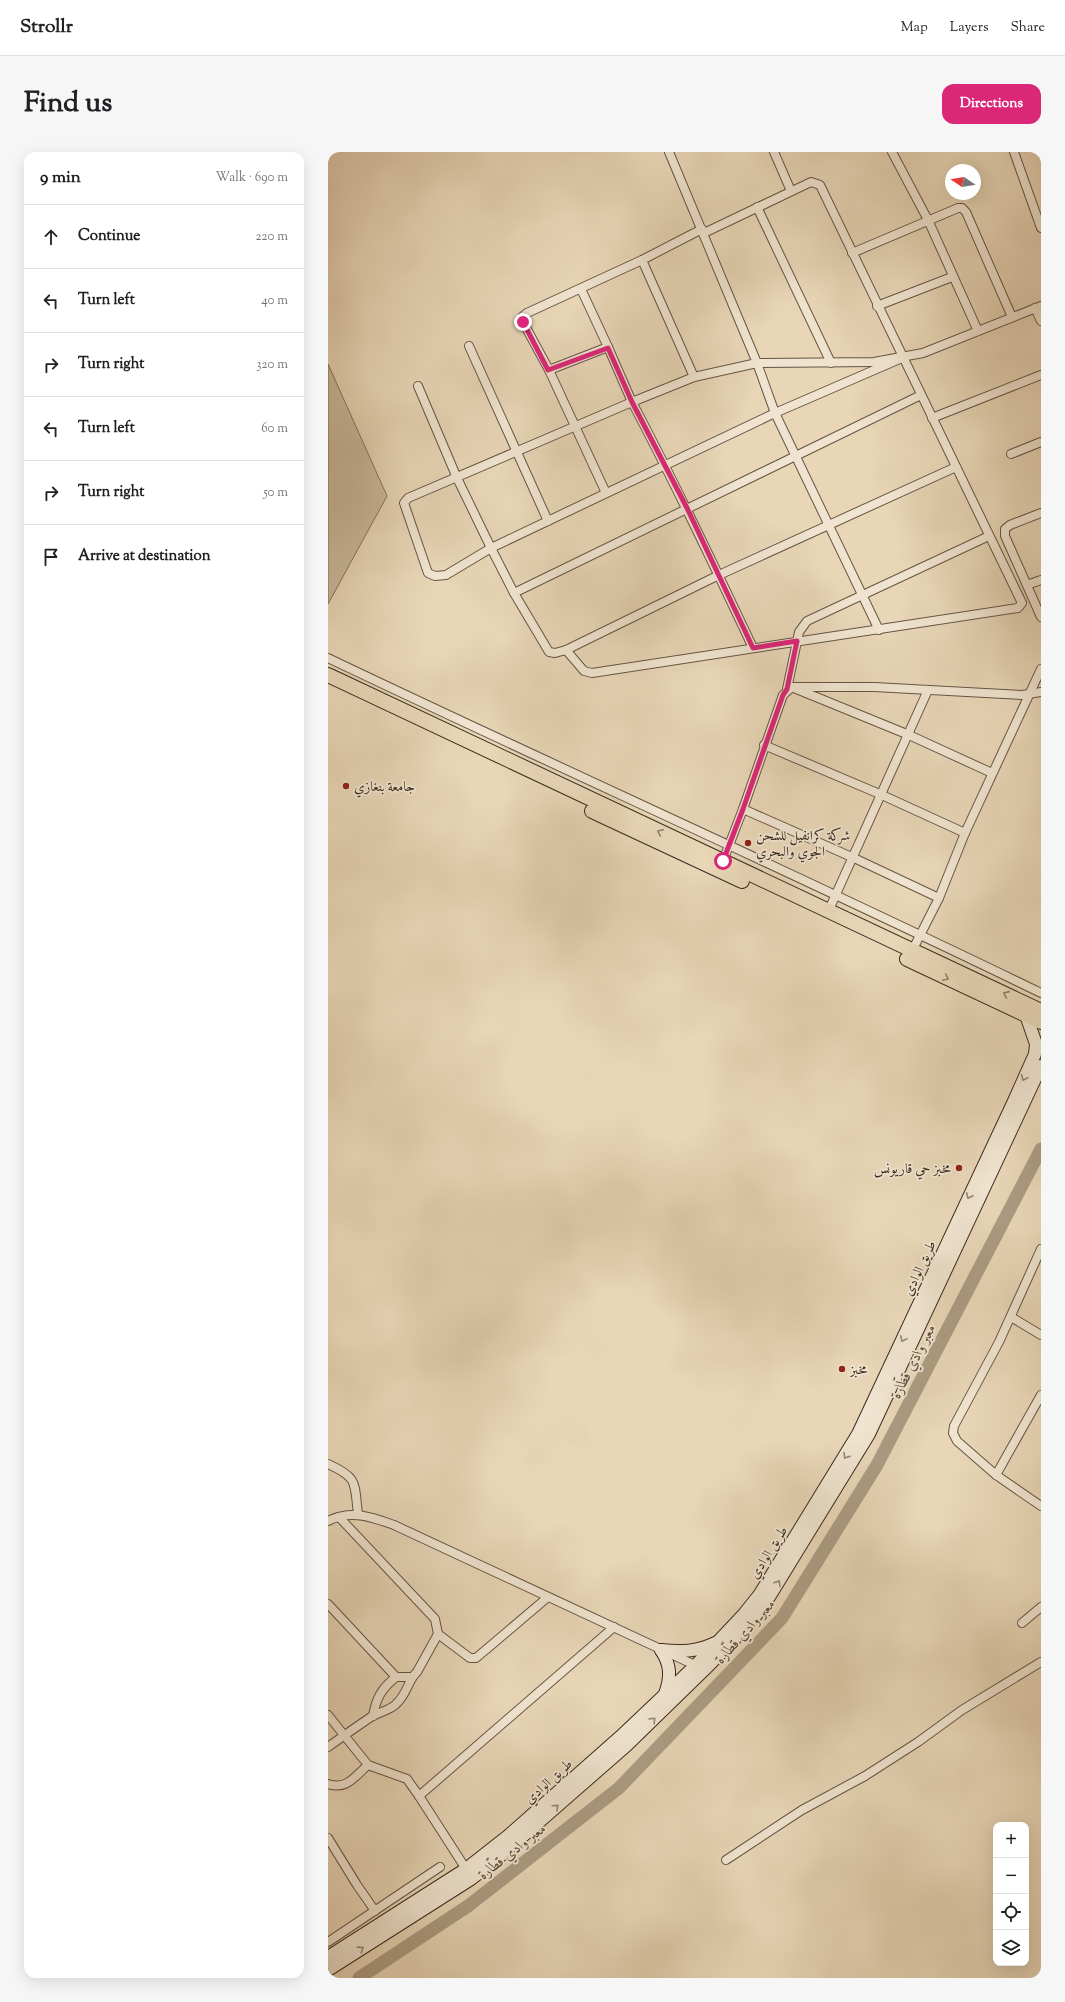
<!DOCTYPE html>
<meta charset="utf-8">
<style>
:root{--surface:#fff;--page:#f6f6f6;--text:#202124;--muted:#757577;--line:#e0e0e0;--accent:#db2777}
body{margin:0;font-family:"Sorts Mill Goudy",Amiri,serif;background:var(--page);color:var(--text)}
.controls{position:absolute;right:12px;bottom:12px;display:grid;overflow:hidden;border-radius:8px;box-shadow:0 4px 16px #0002}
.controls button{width:36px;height:36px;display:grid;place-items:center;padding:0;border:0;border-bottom:1px solid var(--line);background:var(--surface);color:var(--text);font:20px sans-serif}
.compass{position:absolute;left:617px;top:12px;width:36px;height:36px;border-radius:50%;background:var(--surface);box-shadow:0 4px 16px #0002;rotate:282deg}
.stop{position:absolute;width:12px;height:12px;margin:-9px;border:3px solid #db2777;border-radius:50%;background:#fff}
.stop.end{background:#db2777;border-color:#fff;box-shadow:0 1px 4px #0008}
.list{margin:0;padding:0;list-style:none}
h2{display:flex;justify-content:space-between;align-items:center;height:52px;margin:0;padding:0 16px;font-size:17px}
h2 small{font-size:13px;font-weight:400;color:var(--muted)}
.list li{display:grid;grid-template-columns:26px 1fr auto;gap:12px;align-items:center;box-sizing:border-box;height:64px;padding:0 16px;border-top:1px solid var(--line)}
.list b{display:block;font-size:15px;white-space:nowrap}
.list em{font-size:13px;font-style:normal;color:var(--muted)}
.icon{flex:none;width:22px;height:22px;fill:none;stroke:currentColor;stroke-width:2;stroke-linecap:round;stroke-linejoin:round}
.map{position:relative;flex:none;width:713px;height:1826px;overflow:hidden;border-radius:12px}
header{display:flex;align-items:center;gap:24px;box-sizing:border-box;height:56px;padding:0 20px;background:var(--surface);border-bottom:1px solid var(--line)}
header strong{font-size:19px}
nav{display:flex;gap:22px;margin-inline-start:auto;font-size:14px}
.intro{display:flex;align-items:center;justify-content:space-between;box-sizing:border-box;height:96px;padding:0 24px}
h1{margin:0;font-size:28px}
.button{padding:10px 18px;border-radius:12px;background:var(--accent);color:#fff;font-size:14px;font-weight:700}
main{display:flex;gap:24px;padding:0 24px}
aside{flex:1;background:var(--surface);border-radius:12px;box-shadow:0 4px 16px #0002}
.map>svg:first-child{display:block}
</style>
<header>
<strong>Strollr</strong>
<nav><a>Map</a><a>Layers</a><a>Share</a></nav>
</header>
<div class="intro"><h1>Find us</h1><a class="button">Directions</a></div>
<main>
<aside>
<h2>9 min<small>Walk · 690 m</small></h2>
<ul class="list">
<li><svg class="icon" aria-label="ahead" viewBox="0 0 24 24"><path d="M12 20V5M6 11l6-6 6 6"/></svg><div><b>Continue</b></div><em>220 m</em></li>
<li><svg class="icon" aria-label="left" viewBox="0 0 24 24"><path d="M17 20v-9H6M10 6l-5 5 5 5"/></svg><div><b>Turn left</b></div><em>40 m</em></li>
<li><svg class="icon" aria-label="right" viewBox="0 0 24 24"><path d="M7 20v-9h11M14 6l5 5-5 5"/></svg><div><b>Turn right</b></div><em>320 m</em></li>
<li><svg class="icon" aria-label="left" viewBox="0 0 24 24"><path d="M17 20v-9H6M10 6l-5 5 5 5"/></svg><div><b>Turn left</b></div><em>60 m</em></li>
<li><svg class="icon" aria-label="right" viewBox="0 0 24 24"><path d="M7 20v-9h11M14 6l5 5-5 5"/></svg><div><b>Turn right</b></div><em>50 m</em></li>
<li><svg class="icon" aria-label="arrive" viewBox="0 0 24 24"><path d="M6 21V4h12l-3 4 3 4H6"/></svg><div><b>Arrive at destination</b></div></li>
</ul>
</aside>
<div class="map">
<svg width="713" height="1826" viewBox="0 0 713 1826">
<rect width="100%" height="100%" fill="#e8d6b7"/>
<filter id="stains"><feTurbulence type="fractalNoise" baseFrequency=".005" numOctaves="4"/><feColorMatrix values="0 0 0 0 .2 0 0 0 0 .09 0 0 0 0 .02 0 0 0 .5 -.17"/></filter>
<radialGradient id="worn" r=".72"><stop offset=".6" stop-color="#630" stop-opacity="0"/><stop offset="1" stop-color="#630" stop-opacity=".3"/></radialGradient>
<polygon fill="#cab99d" stroke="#82725e" points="0,212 59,344 0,452"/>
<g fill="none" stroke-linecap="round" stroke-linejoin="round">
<polyline stroke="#ac9c83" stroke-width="13" points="31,1826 140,1754 291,1636 454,1466 549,1313 713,997"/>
<defs>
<g id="minor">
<polyline points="341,0 429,211 447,261 551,478"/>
<polyline points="446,0 463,39"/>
<polyline points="564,0 600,68 650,179"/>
<polyline points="686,0 713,76"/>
<polyline points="429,55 503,211"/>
<polyline points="374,77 314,108 199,161 195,164 195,170 221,218 280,195 304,250 366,225 429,211 546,210 595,201 713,154"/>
<polyline points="524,101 630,56 634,56 638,60 684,165"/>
<polyline points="314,108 366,225"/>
<polyline points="253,137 280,195"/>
<polyline points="549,154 624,125"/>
<polyline points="707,156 713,169"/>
<polyline points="141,194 220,369"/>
<polyline points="221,218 278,341"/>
<polyline points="90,234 129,326 163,396 186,441 221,500 227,501 238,498 391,423 628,315"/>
<polyline points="604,266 713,223"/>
<polyline points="683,302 713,290"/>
<polyline points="713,361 682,373 677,377 677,384 713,465"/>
<polyline points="699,433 713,428"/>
<polyline points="186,441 593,243"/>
<path d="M 425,496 C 386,413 347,331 304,250 L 80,346 L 76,351 L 100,421 L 107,424 L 118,423 L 163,396 L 447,261 L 574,206"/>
<polyline points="238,498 256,519 264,521 690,456 694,451 492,33 483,30 376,81"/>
<path d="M 0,506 C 237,619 477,726 713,841"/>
<polyline points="466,536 581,583 664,621"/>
<polyline points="459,537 471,480 479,469 661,384"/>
<polyline points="436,593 554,643 637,681"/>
<polyline points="415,657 526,706 611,746"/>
<polyline points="395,709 415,657 455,543 464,535 546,535 694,543 713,540"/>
<polyline points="500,760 600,538"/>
<polyline points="584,799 611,746 637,681 713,517"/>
<polyline points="713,1097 671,1190 626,1274 625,1281 629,1289 668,1323 713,1354"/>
<polyline points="683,1165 713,1183"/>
<path d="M 0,1312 C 31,1326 26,1331 30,1362"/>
<polyline points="668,1323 713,1243"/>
<path d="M 0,1369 C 23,1357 44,1365 66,1373 L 371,1515"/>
<polyline points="0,1452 68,1525 84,1525"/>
<polyline points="694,1471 713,1455"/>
<polyline points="110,1482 142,1506 148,1506 220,1445"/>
<polyline points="0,1563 40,1613 79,1627 91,1644"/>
<path d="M 45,1564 C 48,1546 54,1536 68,1525"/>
<path d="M 0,1595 C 14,1585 28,1575 43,1565 C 51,1560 60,1559 67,1553 C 80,1542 79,1529 89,1520 L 110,1482 L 107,1467 L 11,1365"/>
<path d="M 0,1632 C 19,1638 26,1625 40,1613"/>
<polyline points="0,1686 29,1733 47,1759"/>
<polyline points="398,1708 474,1658 537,1624 590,1590 634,1558 713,1510"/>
<polyline points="138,1717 91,1644 286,1475"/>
<polyline points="0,1790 112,1715"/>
</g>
<g id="secondary">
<path d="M 333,1498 C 352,1500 369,1500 387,1491"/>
<path d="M 333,1498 C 343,1513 343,1525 337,1542"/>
<polyline points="0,1805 138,1717 180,1684 292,1585 368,1513 416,1462 432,1442 530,1282 686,949 707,902 708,892 698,863"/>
<polyline points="0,1818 143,1727 164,1711 299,1593 377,1517 423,1470 441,1445 541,1282 713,914"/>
</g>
<g id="trunk">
<polyline points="0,523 713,859"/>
<polyline points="264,659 414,729"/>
<polyline points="579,807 713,870"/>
</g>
</defs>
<use href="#minor" stroke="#655544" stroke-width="10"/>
<use href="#secondary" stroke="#392a1e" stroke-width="14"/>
<use href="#trunk" stroke="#392a1e" stroke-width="16"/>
<use href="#minor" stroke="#f0e4d0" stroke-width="8"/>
<use href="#secondary" stroke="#f0e4d0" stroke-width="12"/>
<use href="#trunk" stroke="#e8d6b7" stroke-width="14"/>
</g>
<defs><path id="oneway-chevron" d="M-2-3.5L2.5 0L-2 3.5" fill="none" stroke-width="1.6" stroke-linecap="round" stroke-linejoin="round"/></defs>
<g stroke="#90806a">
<use href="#oneway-chevron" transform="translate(332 680) rotate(-155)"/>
<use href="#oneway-chevron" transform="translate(618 826) rotate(25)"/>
<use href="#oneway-chevron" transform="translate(678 842) rotate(-156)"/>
</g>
<g stroke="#948777">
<use href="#oneway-chevron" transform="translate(696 926) rotate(114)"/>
<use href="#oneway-chevron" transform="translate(641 1044) rotate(115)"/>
<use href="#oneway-chevron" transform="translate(575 1187) rotate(115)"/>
<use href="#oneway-chevron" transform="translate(518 1304) rotate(122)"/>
<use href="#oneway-chevron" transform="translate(450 1431) rotate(-58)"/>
<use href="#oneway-chevron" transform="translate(325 1568) rotate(-44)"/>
<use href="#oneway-chevron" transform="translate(228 1655) rotate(-42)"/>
<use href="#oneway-chevron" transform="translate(33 1797) rotate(-33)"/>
</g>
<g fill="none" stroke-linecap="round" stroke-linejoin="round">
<polyline stroke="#db2777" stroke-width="5" points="195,170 220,218 280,196 304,250 359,356 425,496 469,489 459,537 455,543 415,657 395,709"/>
</g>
<g fill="#8f2418" stroke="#f0e4d0" stroke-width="1.5">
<circle cx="18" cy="634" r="4"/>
<circle cx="420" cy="691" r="4"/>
<circle cx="631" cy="1016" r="4"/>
<circle cx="514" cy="1217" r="4"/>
</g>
<g text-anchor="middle" stroke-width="3.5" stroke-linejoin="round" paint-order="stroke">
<g font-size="14" fill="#392a1e" stroke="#f0e4d0" text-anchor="start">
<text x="26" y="639">جامعة بنغازي</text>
<text x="428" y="688">شركة كرانفيل للشحن<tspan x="428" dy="16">الجوي والبحري</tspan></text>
<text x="623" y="1021" text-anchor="end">مخبز حي قاريونس</text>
<text x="522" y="1222">مخبز</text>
</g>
<g font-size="14" fill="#392a1e" stroke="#f0e4d0">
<text transform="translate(591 1116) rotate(-65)" y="5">طريق الوادي</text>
<text transform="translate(440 1400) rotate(-58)" y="5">طريق الوادي</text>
<text transform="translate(220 1629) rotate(-42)" y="5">طريق الوادي</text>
</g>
<g font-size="15" font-style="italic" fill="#5c4c3c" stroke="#f0e4d0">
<text transform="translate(585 1209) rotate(-63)" y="5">معبر وادي قطّارة</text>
<text transform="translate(417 1479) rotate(-48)" y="5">معبر وادي قطّارة</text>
<text transform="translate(184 1699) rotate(-38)" y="5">معبر وادي قطّارة</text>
</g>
</g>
<rect width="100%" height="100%" filter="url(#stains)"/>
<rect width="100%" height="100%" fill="url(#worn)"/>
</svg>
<div class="controls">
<button>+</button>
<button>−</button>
<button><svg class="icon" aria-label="locate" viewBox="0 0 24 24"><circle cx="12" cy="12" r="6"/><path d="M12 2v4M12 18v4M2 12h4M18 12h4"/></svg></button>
<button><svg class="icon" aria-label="layers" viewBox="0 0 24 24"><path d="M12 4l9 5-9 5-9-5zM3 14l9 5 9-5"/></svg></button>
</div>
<svg class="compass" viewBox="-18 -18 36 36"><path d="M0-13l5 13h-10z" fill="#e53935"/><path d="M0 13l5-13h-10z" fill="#757577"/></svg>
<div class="stop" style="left:395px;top:709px"></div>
<div class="stop end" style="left:195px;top:170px"></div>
</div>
</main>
